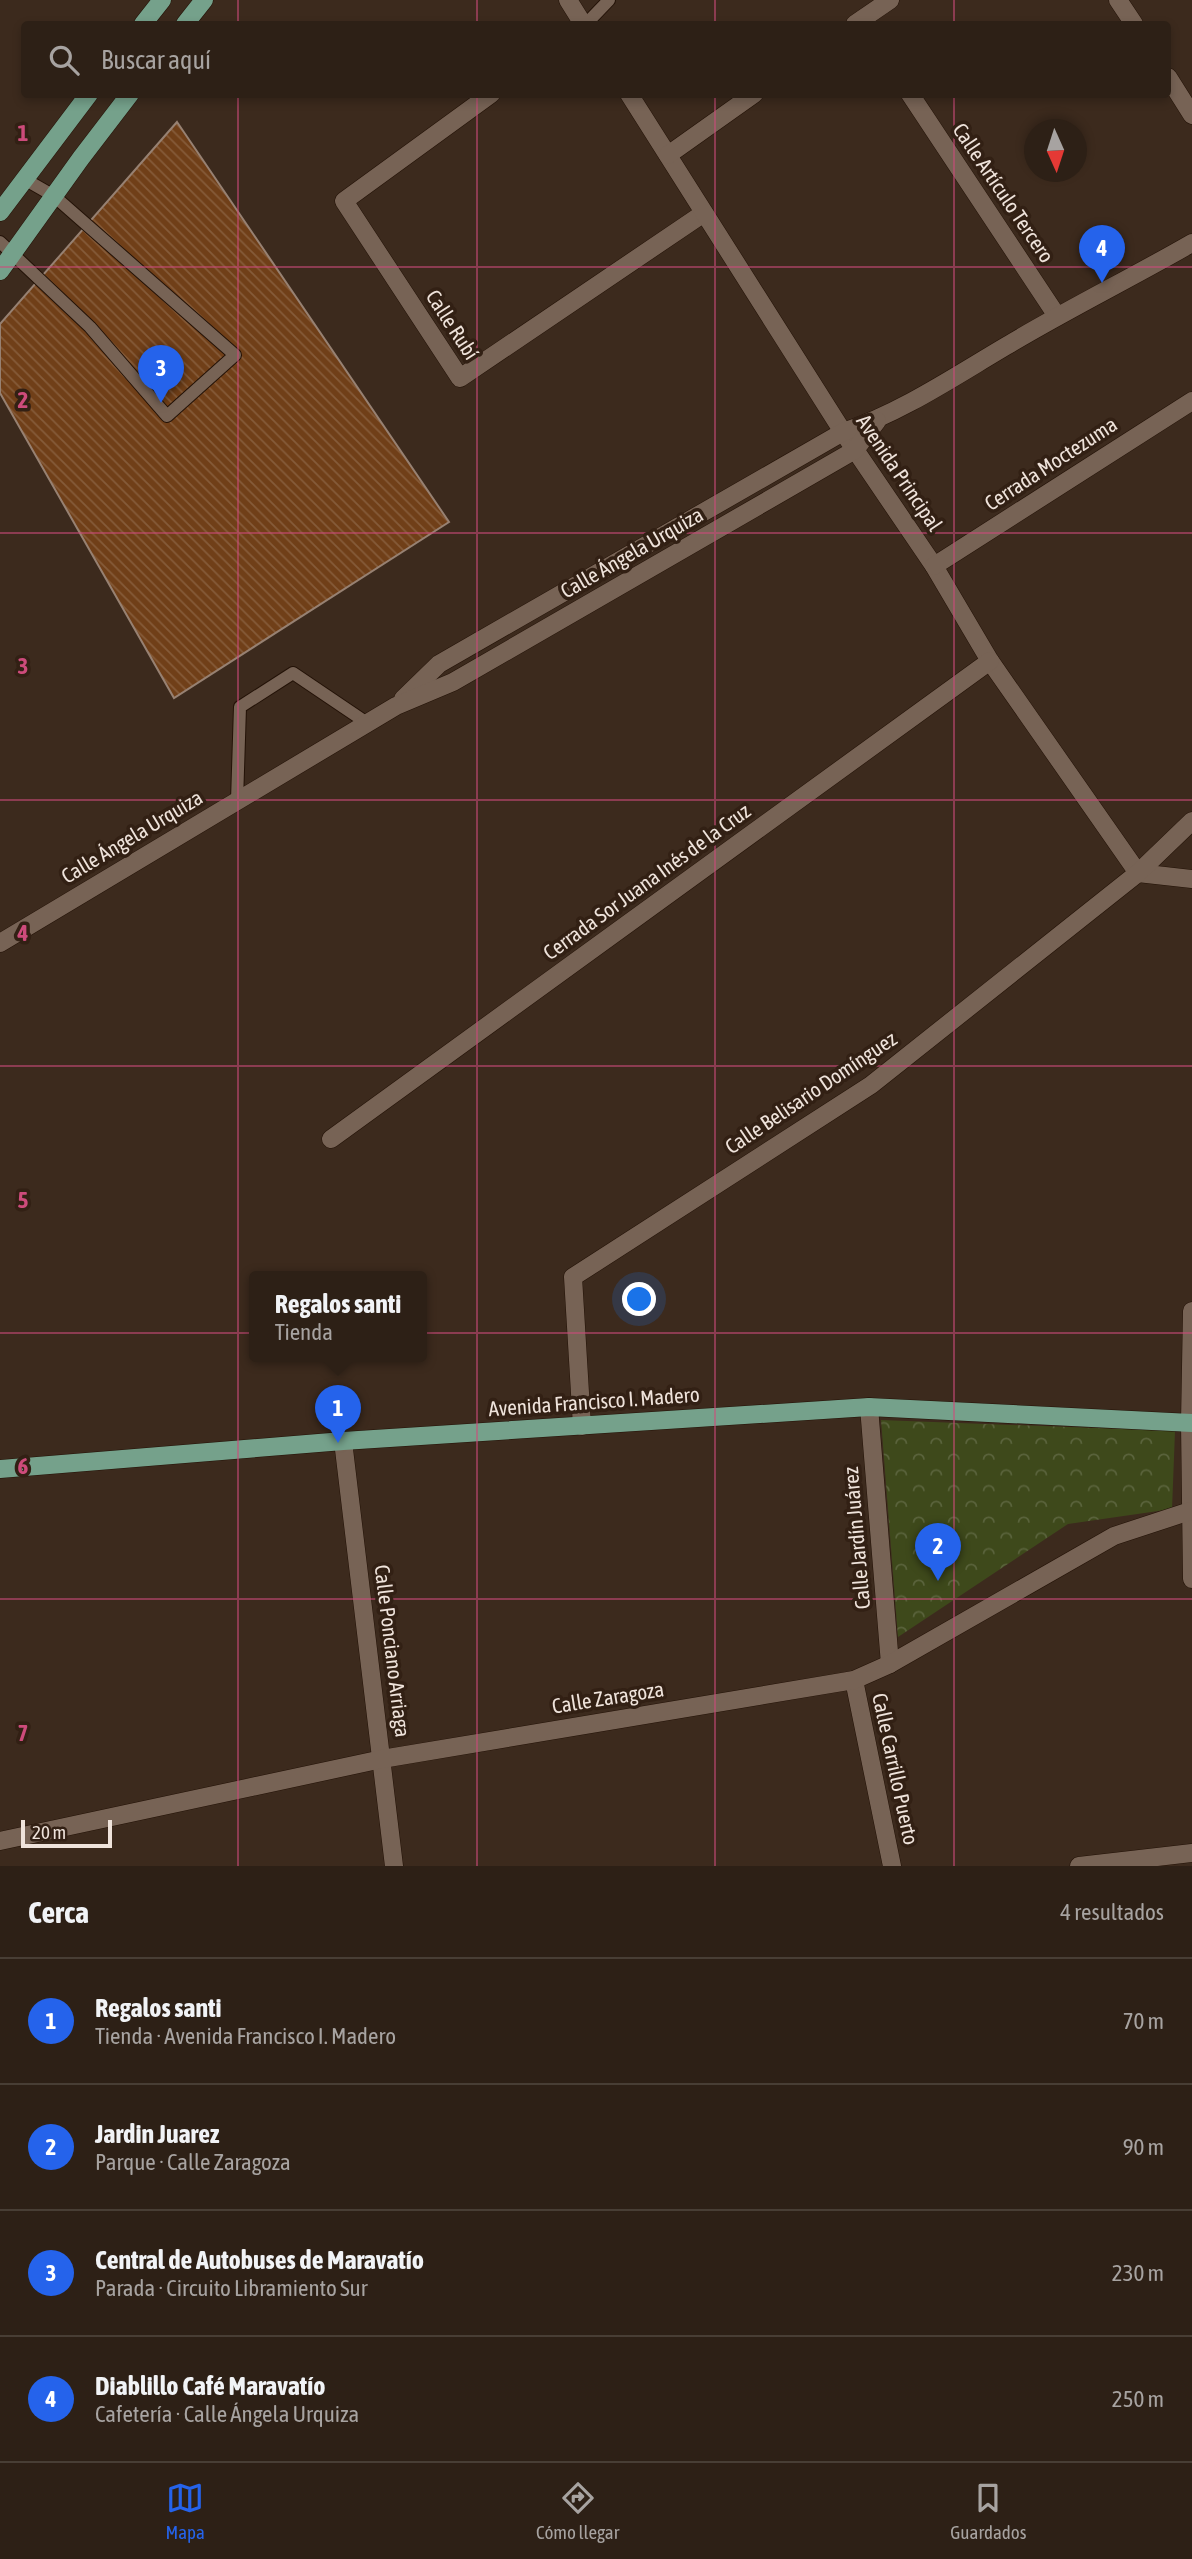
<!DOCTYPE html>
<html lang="es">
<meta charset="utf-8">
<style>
:root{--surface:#2d2016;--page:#392d23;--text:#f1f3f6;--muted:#a7a3a1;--line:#483e35;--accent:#2563eb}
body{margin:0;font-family:"Asap Condensed",sans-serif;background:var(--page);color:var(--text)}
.compass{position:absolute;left:1024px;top:119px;width:63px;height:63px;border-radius:50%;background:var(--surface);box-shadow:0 4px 10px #0003;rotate:177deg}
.scale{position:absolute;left:21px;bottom:18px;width:91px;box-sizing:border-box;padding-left:7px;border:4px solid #efe3db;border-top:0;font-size:19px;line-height:24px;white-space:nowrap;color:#efe3db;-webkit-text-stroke:5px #322014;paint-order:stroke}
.you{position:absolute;left:640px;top:1300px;width:24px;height:24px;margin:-18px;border:5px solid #fff;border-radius:50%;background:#1a73e8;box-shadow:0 0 0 10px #1a73e833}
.badge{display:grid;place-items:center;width:46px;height:46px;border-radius:50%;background:var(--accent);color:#fff;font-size:23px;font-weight:700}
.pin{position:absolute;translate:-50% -58px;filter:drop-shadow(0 2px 4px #0008)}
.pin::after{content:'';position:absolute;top:37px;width:24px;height:21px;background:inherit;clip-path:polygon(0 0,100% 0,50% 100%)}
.popup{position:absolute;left:249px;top:1271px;width:178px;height:91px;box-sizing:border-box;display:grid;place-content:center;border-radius:7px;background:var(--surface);filter:drop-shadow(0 2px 5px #0005);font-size:23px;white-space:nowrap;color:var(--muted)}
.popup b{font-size:26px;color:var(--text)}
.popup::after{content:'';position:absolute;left:50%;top:100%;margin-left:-14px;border:14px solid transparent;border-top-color:var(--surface)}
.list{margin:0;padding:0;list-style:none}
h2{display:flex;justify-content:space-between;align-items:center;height:91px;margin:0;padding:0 28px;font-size:30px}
h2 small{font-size:23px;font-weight:400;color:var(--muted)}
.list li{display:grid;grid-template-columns:46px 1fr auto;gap:21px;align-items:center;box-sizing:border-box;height:126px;padding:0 28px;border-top:2px solid var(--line)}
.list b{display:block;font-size:26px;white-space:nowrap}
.list p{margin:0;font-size:23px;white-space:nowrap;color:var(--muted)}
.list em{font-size:23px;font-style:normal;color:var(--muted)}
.icon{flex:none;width:38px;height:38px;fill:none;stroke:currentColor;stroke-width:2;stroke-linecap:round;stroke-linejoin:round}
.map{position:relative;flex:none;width:1192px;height:1866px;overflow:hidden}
.search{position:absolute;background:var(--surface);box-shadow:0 4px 10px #0003;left:21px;right:21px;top:21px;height:77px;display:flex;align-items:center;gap:18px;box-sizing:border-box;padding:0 24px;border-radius:7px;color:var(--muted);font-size:26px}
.sheet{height:595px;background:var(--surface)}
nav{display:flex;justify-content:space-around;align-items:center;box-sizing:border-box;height:98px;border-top:2px solid var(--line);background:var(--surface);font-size:19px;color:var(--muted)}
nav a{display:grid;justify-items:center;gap:4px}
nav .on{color:var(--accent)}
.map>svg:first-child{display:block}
</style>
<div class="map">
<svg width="1192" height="1866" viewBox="0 0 1192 1866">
<defs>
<pattern id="park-crowns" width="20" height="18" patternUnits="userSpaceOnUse" patternTransform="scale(1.75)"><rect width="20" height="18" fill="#3e491b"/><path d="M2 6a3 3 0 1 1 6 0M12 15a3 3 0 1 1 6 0" fill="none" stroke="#5a633c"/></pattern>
<pattern id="building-back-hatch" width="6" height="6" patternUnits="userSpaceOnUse" patternTransform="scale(1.75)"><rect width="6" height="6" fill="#703f18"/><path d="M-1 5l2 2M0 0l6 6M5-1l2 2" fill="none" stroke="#855b39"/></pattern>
</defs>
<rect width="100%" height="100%" fill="#3c2a1d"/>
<polygon fill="url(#park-crowns)" points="881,1420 1175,1431 1172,1509 1068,1524 898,1637"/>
<polygon fill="url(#building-back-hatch)" stroke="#978172" stroke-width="2" points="177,122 449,522 174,698 0,393 0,324"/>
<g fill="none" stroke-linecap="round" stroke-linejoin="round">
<defs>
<g id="service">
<polyline points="586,24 609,0"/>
<polyline points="0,242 90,327 167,416 235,355 54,196 26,180"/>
<polyline points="237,801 240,707 293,673 367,723"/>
</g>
<g id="minor">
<polyline points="568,0 583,24"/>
<polyline points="1118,0 1134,24"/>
<polyline points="855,24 890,0"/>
<polyline points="1168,77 1192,115"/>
<polyline points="491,94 344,201 460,378 704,213"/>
<polyline points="629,94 843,432 934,566 990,661 1138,873"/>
<polyline points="910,94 1057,316"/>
<polyline points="668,155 754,94"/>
<polyline points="934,566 1192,401"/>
<path d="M 403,699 L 439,664 L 843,432 C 903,412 958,374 1013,342 C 1072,307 1133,277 1192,243"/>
<polyline points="1138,873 1192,879"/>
<polyline points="0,943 396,706 453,682 855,450 877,421"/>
<polyline points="331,1139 990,661"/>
<polyline points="1192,1311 1190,1423 1192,1579"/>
<polyline points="869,1407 890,1664"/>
<polyline points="582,1426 573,1277 871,1085 1138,873 1192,821"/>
<polyline points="343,1441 394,1866"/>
<polyline points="854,1680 892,1866"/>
<polyline points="0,1841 382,1759 854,1680 890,1664 1114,1536 1190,1511"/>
<polyline points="1079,1866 1192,1853"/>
</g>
<g id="primary">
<polyline points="143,24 162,0"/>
<polyline points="185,24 204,0"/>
<polyline points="0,212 89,94"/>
<polyline points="0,271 81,158 130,94"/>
<polyline points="0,1469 343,1441 869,1407 1192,1423"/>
</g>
</defs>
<use href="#service" stroke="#231207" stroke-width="14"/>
<use href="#minor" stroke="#231207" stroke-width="19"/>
<use href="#primary" stroke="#231207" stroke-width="19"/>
<use href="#service" stroke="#776355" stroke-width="12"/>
<use href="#minor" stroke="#776355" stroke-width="18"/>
<use href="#primary" stroke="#75a18b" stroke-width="18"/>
</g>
<path fill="none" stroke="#cd4b7b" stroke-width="2" stroke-opacity="0.55" d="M 238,0 L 238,24M 477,0 L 477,24M 715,0 L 715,24M 954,0 L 954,24M 238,94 L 238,1866M 477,94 L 477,1866M 715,94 L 715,1866M 954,94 L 954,1866M 0,267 L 1192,267M 0,533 L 1192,533M 0,800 L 1192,800M 0,1066 L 1192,1066M 0,1333 L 1192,1333M 0,1599 L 1192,1599"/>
<g text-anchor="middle" stroke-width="7" stroke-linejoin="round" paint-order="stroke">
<g font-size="21" fill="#efe3db" stroke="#322014">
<text transform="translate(1003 193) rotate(56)" y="7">Calle Artículo Tercero</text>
<text transform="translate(452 325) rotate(57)" y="7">Calle Rubí</text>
<text transform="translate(1051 464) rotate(-33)" y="7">Cerrada Moctezuma</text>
<text transform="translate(899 473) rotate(56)" y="7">Avenida Principal</text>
<text transform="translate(632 553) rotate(-30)" y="7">Calle Ángela Urquiza</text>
<text transform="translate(132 837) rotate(-31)" y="7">Calle Ángela Urquiza</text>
<text transform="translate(647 882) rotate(-36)" y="7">Cerrada Sor Juana Inés de la Cruz</text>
<text transform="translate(811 1093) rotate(-34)" y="7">Calle Belisario Domínguez</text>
<text transform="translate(594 1402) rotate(-4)" y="7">Avenida Francisco I. Madero</text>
<text transform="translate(857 1538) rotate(-95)" y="7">Calle Jardín Juárez</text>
<text transform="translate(392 1651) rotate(83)" y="7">Calle Ponciano Arriaga</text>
<text transform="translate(608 1698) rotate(-9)" y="7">Calle Zaragoza</text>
<text transform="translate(895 1769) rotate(78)" y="7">Calle Carrillo Puerto</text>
</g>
</g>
<g font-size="23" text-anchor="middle" font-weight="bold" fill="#cd4b7b" stroke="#322014" stroke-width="7" stroke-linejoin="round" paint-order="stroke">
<text x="23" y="141">1</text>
<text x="23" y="408">2</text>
<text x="23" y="674">3</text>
<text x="23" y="941">4</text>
<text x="23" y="1208">5</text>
<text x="23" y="1474">6</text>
<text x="23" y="1741">7</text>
</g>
</svg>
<svg class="compass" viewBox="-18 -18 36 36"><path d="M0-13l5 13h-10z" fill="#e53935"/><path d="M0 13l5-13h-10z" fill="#a7a3a1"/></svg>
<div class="scale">20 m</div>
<div class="you"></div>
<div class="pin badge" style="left:338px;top:1443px">1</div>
<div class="popup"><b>Regalos santi</b>Tienda</div>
<div class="pin badge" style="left:938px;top:1581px">2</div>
<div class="pin badge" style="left:161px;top:403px">3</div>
<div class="pin badge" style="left:1102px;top:283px">4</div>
<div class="search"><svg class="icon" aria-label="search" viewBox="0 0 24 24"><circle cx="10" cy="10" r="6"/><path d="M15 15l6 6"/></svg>Buscar aquí</div>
</div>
<section class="sheet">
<h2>Cerca<small>4 resultados</small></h2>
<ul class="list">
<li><span class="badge">1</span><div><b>Regalos santi</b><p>Tienda · Avenida Francisco I. Madero</p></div><em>70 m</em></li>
<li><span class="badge">2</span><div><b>Jardin Juarez</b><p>Parque · Calle Zaragoza</p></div><em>90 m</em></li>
<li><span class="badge">3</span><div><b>Central de Autobuses de Maravatío</b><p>Parada · Circuito Libramiento Sur</p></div><em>230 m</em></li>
<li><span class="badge">4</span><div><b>Diablillo Café Maravatío</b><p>Cafetería · Calle Ángela Urquiza</p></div><em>250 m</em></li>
</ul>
</section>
<nav>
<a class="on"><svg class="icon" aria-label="map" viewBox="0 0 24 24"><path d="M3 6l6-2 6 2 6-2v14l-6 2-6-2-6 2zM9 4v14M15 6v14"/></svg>Mapa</a>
<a><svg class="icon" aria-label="directions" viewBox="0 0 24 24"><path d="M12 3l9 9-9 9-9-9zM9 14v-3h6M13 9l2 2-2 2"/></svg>Cómo llegar</a>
<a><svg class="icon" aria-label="saved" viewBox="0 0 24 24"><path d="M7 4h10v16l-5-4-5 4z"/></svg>Guardados</a>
</nav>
